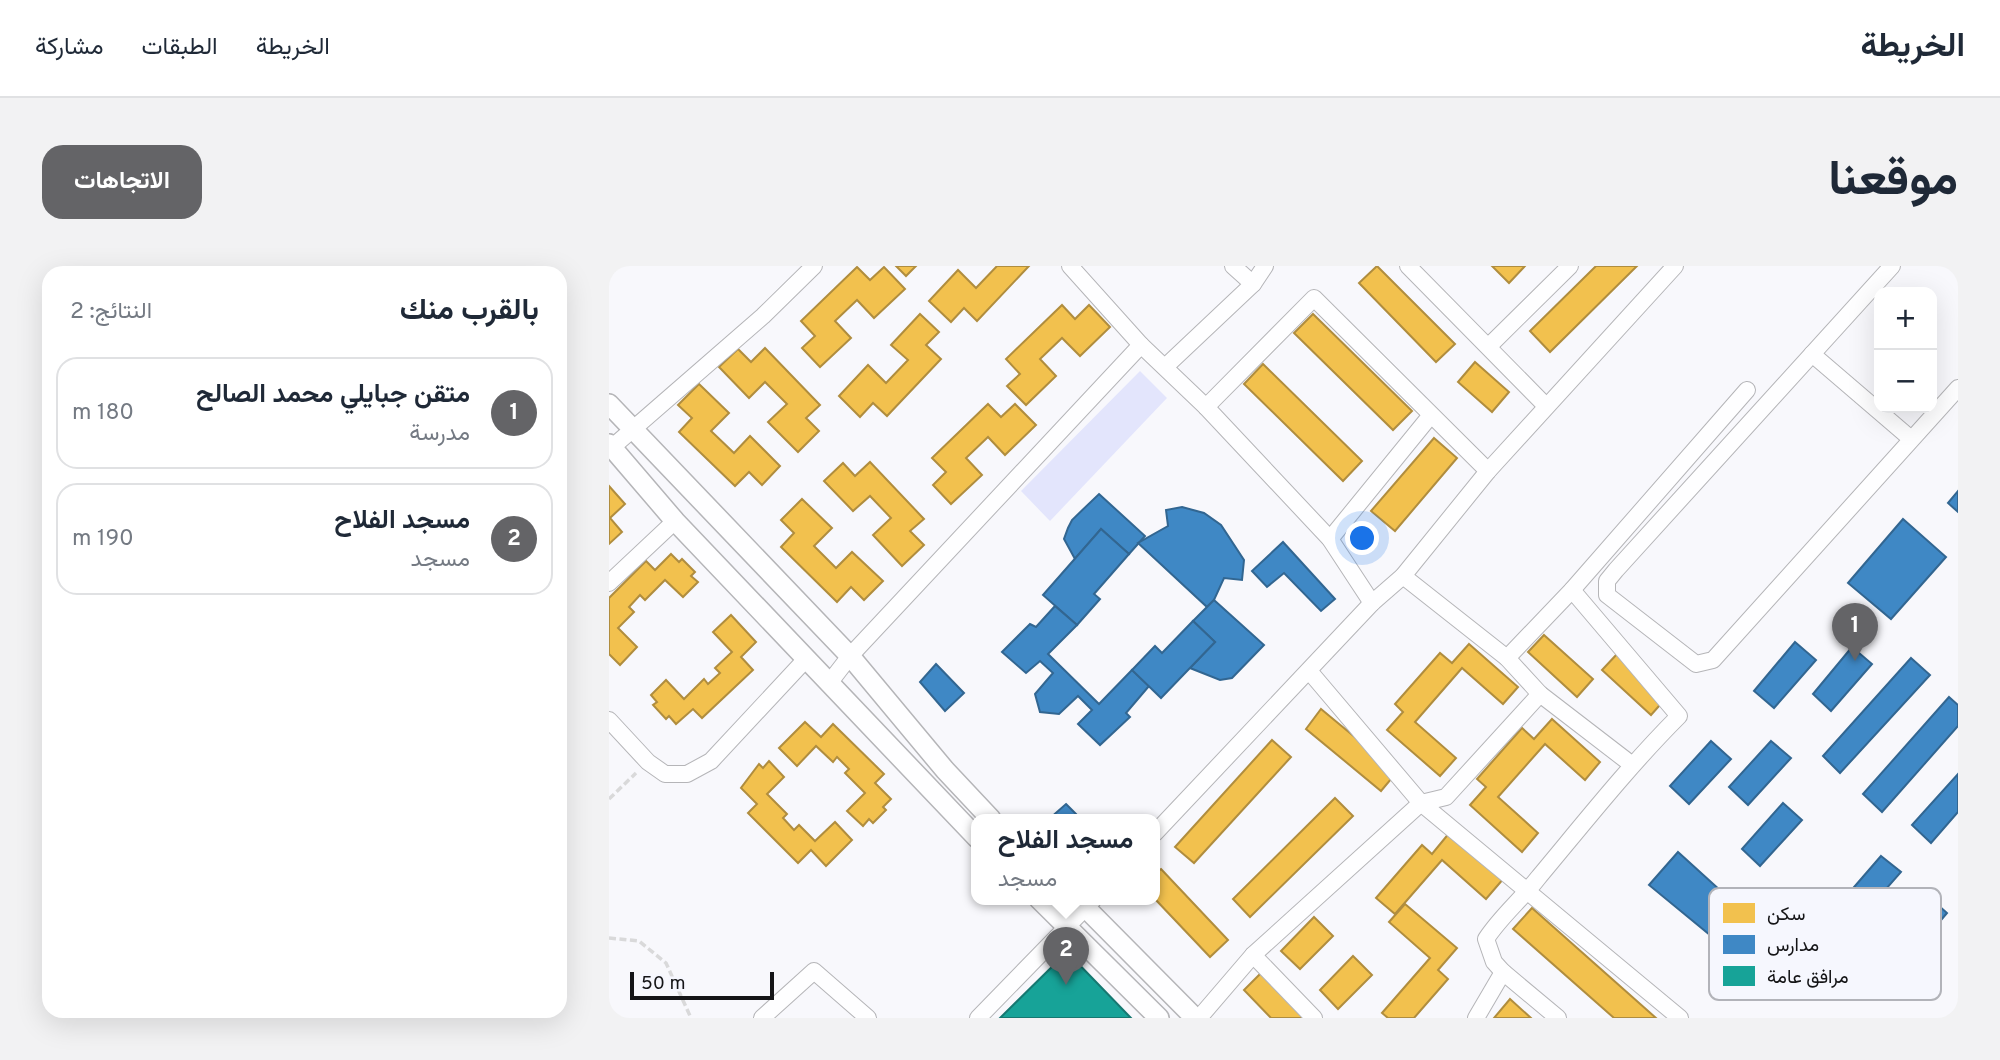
<!DOCTYPE html>
<html lang="ar">
<meta charset="utf-8">
<style>
:root{--surface:#fff;--page:#f2f2f3;--text:#1f2937;--muted:#747a83;--line:#e0e1e3;--accent:#646467}
body{margin:0;font-family:Overpass,Vazirmatn,sans-serif;background:var(--page);color:var(--text);direction:rtl}
.controls{position:absolute;right:21px;top:21px;display:grid;overflow:hidden;border-radius:14px;box-shadow:0 7px 28px #0002}
.controls button{width:63px;height:63px;display:grid;place-items:center;padding:0;border:0;border-bottom:2px solid var(--line);background:var(--surface);color:var(--text);font:35px sans-serif}
.scale{position:absolute;left:21px;bottom:18px;width:144px;box-sizing:border-box;padding-left:7px;border:4px solid #151517;border-top:0;font-size:19px;line-height:24px;white-space:nowrap;color:#151517;-webkit-text-stroke:5px #f6f7fe;paint-order:stroke}
.you{position:absolute;left:754px;top:273px;width:24px;height:24px;margin:-18px;border:5px solid #fff;border-radius:50%;background:#1a73e8;box-shadow:0 0 0 10px #1a73e833}
.badge{display:grid;place-items:center;width:46px;height:46px;border-radius:50%;background:var(--accent);color:#fff;font-size:23px;font-weight:700}
.pin{position:absolute;translate:-50% -58px;filter:drop-shadow(0 2px 4px #0008)}
.pin::after{content:'';position:absolute;top:37px;width:24px;height:21px;background:inherit;clip-path:polygon(0 0,100% 0,50% 100%)}
.popup{position:absolute;left:362px;top:548px;width:189px;height:91px;box-sizing:border-box;display:grid;place-content:center;border-radius:14px;background:var(--surface);filter:drop-shadow(0 2px 5px #0005);font-size:23px;white-space:nowrap;color:var(--muted)}
.popup b{font-size:26px;color:var(--text)}
.popup::after{content:'';position:absolute;left:50%;top:100%;margin-left:-14px;border:14px solid transparent;border-top-color:var(--surface)}
.list{margin:0;padding:0;list-style:none}
h2{display:flex;justify-content:space-between;align-items:center;height:91px;margin:0;padding:0 28px;font-size:30px}
h2 small{font-size:23px;font-weight:400;color:var(--muted)}
.list li{display:grid;grid-template-columns:46px 1fr auto;gap:21px;align-items:center;box-sizing:border-box;height:112px;margin:0 14px 14px;padding:0 14px;border:2px solid var(--line);border-radius:21px}
.list b{display:block;font-size:26px;white-space:nowrap}
.list p{margin:0;font-size:23px;white-space:nowrap;color:var(--muted)}
.list em{font-size:23px;font-style:normal;color:var(--muted)}
.map{position:relative;flex:none;width:1349px;height:752px;overflow:hidden;direction:ltr;border-radius:21px}
header{display:flex;align-items:center;gap:42px;box-sizing:border-box;height:98px;padding:0 35px;background:var(--surface);border-bottom:2px solid var(--line)}
header strong{font-size:33px}
nav{display:flex;gap:38px;margin-inline-start:auto;font-size:24px}
.intro{display:flex;align-items:center;justify-content:space-between;box-sizing:border-box;height:168px;padding:0 42px}
h1{margin:0;font-size:49px}
.button{padding:18px 32px;border-radius:21px;background:var(--accent);color:#fff;font-size:24px;font-weight:700}
main{display:flex;gap:42px;padding:0 42px}
aside{flex:1;background:var(--surface);border-radius:21px;box-shadow:0 7px 28px #0002}
.map>svg:first-child{display:block}
</style>
<header>
<strong>الخريطة</strong>
<nav><a>الخريطة</a><a>الطبقات</a><a>مشاركة</a></nav>
</header>
<div class="intro"><h1>موقعنا</h1><a class="button">الاتجاهات</a></div>
<main>
<div class="map">
<svg width="1349" height="752" viewBox="0 0 1349 752">
<rect width="100%" height="100%" fill="#f8f8fc"/>
<polygon fill="#e3e5fc" points="531,105 558,132 441,255 412,225"/>
<g fill="#f2c14e" stroke="#b08d3e" stroke-width="2">
<polygon points="287,0 307,0 297,10"/>
<polygon points="388,0 420,0 368,55 355,42 342,56 320,35 349,4 367,22"/>
<polygon points="768,0 846,78 827,96 750,17"/>
<polygon points="883,0 916,0 900,17"/>
<polygon points="987,0 1028,0 941,86 921,65"/>
<polygon points="248,1 261,14 275,1 296,23 265,52 248,34 226,55 242,72 211,101 193,82 206,70 192,55"/>
<polygon points="453,39 466,53 480,39 501,61 471,90 453,72 431,93 447,110 417,139 398,120 411,108 397,93"/>
<polygon points="311,48 330,66 317,79 332,93 278,150 264,137 251,151 230,130 259,99 277,117 299,94 282,79"/>
<polygon points="704,48 803,145 784,164 685,67"/>
<polygon points="156,82 211,139 197,152 210,165 189,186 159,156 178,138 156,116 140,132 110,101 129,83 142,96"/>
<polygon points="866,96 900,126 883,146 849,116"/>
<polygon points="654,98 753,195 734,215 635,118"/>
<polygon points="90,118 120,147 102,165 125,187 141,170 171,200 153,219 140,206 126,220 70,166 83,152 69,139"/>
<polygon points="379,138 392,151 406,138 427,159 396,189 379,171 357,192 373,209 342,238 324,219 337,206 323,192"/>
<polygon points="825,172 848,192 786,265 762,245"/>
<polygon points="261,196 315,253 301,265 315,279 293,300 264,269 282,252 261,230 244,245 215,215 234,197 246,210"/>
<polygon points="0,220 16,238 1,252 13,266 0,278"/>
<polygon points="193,233 223,262 205,280 227,302 243,286 274,315 255,334 242,321 228,336 172,281 185,267 172,254"/>
<polygon points="62,288 70,296 73,293 86,306 82,310 89,316 74,331 56,314 36,334 31,329 20,341 25,346 9,362 28,381 11,399 0,388 0,332 37,295 46,304"/>
<polygon points="122,349 147,376 132,391 144,404 93,452 84,443 67,458 60,450 57,453 44,439 48,436 42,429 57,414 75,433 95,413 99,418 111,407 106,402 123,386 104,366"/>
<polygon points="935,369 984,413 968,431 919,386"/>
<polygon points="860,378 909,421 894,438 853,402 806,456 847,492 831,510 778,464 794,446 786,438 831,387 843,397"/>
<polygon points="1009,387 1058,431 1042,449 993,404"/>
<polygon points="712,443 788,506 772,525 697,463"/>
<polygon points="943,453 991,496 976,514 936,478 889,531 929,567 913,586 861,539 877,521 868,513 913,462 925,473"/>
<polygon points="196,456 212,471 224,458 275,508 266,517 282,533 274,541 277,544 264,557 260,553 254,560 238,545 256,527 236,507 240,503 228,491 224,496 207,480 188,500 170,482"/>
<polygon points="663,474 682,491 585,597 566,581"/>
<polygon points="160,495 175,511 158,528 178,548 174,552 185,564 190,559 206,575 226,556 243,574 217,600 202,584 189,597 139,547 148,538 132,522 150,498 154,502"/>
<polygon points="726,532 744,550 641,651 624,633"/>
<polygon points="841,566 895,612 877,633 833,594 786,648 767,632 813,579 823,588"/>
<polygon points="552,603 619,674 601,691 546,633 546,608"/>
<polygon points="796,638 848,682 829,704 839,713 805,752 779,752 773,747 821,692 780,656"/>
<polygon points="923,642 1047,752 1005,752 904,663"/>
<polygon points="705,651 724,670 691,703 672,685"/>
<polygon points="744,690 763,709 729,743 711,724"/>
<polygon points="653,706 697,752 662,752 635,724"/>
<polygon points="901,733 922,752 885,752"/>
</g>
<g fill="#3f88c5" stroke="#326691" stroke-width="2">
<polygon points="1349,225 1349,246 1339,237"/>
<polygon points="490,228 536,270 520,288 492,263 466,293 455,273 459,262 463,254"/>
<polygon points="573,241 595,247 612,259 635,294 633,314 615,312 605,334 598,341 529,277 559,260 557,244"/>
<polygon points="1294,253 1337,291 1282,353 1239,317"/>
<polygon points="492,263 520,288 485,328 491,333 468,359 434,329"/>
<polygon points="674,276 726,333 712,345 675,307 658,321 643,305"/>
<polygon points="605,334 655,379 623,412 611,414 581,402 606,376 584,355"/>
<polygon points="446,340 468,359 439,388 490,438 523,404 540,420 517,447 521,451 491,479 469,458 483,444 469,430 450,448 431,446 426,428 444,407 431,395 417,407 393,386 421,358 427,361"/>
<polygon points="584,355 606,376 552,432 523,404 546,380 553,387"/>
<polygon points="1186,376 1207,394 1165,442 1145,425"/>
<polygon points="1243,381 1263,398 1222,445 1204,428"/>
<polygon points="1302,392 1321,409 1231,507 1214,490"/>
<polygon points="327,398 355,427 336,445 311,416"/>
<polygon points="1340,431 1349,439 1349,460 1273,546 1254,528"/>
<polygon points="1102,475 1122,493 1080,538 1061,520"/>
<polygon points="1162,475 1182,492 1139,539 1120,521"/>
<polygon points="1349,508 1349,546 1322,577 1303,559"/>
<polygon points="1174,537 1193,554 1151,600 1133,583"/>
<polygon points="457,538 472,553 440,553"/>
<polygon points="1069,586 1134,645 1131,648 1168,680 1146,706 1040,619"/>
<polygon points="1272,590 1292,606 1199,712 1181,695"/>
<polygon points="1318,629 1338,647 1275,721 1255,704"/>
</g>
<polygon fill="#17a398" stroke="#167871" stroke-width="2" points="458,686 522,752 391,752"/>
<g fill="none" stroke-linecap="round" stroke-linejoin="round">
<defs>
<g id="minor">
<polyline points="461,0 532,79 597,141 721,273 763,337"/>
<polyline points="624,0 644,18"/>
<polyline points="799,0 937,140"/>
<polyline points="1283,0 1007,304 998,315 998,329 1087,398 1104,394 1349,122"/>
<polyline points="880,80 961,0"/>
<polyline points="1203,88 1301,172"/>
<polyline points="556,101 644,18 656,0"/>
<polyline points="597,141 705,32 879,205"/>
<polyline points="0,184 154,50 205,0"/>
<polyline points="721,273 822,149"/>
<polyline points="794,310 898,392 931,428 1022,498"/>
<polyline points="0,317 66,255"/>
<polyline points="898,392 963,324 1138,124"/>
<polyline points="701,406 812,537 1071,752"/>
<polyline points="221,416 241,390 532,79"/>
<polyline points="0,454 39,496 56,508 78,508 102,495 197,393"/>
<polyline points="546,567 763,337 794,310 879,205 1066,0"/>
<polyline points="644,689 705,752"/>
<polyline points="153,752 205,705 259,752"/>
<polyline points="369,752 485,633"/>
<polyline points="590,752 644,689 812,537 837,531 931,428"/>
<polyline points="867,752 894,706"/>
<path d="M 949,752 L 894,706 L 885,696 L 877,673 C 892,650 912,634 929,612 C 975,557 1019,501 1070,450 L 963,324"/>
</g>
<g id="tertiary">
<polyline points="0,138 241,390 336,504 382,553"/>
<polyline points="0,178 66,255 368,572"/>
<polyline points="430,633 550,752"/>
<polyline points="468,633 586,752"/>
</g>
</defs>
<use href="#minor" stroke="#b5b5b8" stroke-width="18"/>
<use href="#tertiary" stroke="#b5b5b8" stroke-width="22"/>
<g stroke="#d9d9da" stroke-width="3.5" stroke-dasharray="7 3.5" stroke-linecap="butt">
<polyline points="0,533 27,507"/>
<polyline points="0,672 30,675 57,697 82,752"/>
</g>
<use href="#minor" stroke="#fefeff" stroke-width="16"/>
<use href="#tertiary" stroke="#fefeff" stroke-width="19"/>
</g>
<rect x="1100" y="622" width="232" height="112" rx="10" fill="#f6f7fe" stroke="#b2b3b9" stroke-width="2"/>
<rect x="1114" y="637" width="32" height="20" fill="#f2c14e"/>
<rect x="1114" y="669" width="32" height="19" fill="#3f88c5"/>
<rect x="1114" y="700" width="32" height="20" fill="#17a398"/>
<g font-size="19" fill="#151517">
<text x="1158" y="654">سكن</text>
<text x="1158" y="685">مدارس</text>
<text x="1158" y="717">مرافق عامة</text>
</g>
</svg>
<div class="controls">
<button>+</button>
<button>−</button>
</div>
<div class="scale">50 m</div>
<div class="you"></div>
<div class="pin badge" style="left:1246px;top:395px">1</div>
<div class="pin badge" style="left:457px;top:719px">2</div>
<div class="popup"><b>مسجد الفلاح</b>مسجد</div>
</div>
<aside>
<h2>بالقرب منك<small>النتائج: 2</small></h2>
<ul class="list">
<li><span class="badge">1</span><div><b>متقن جبايلي محمد الصالح</b><p>مدرسة</p></div><em>180 m</em></li>
<li><span class="badge">2</span><div><b>مسجد الفلاح</b><p>مسجد</p></div><em>190 m</em></li>
</ul>
</aside>
</main>
